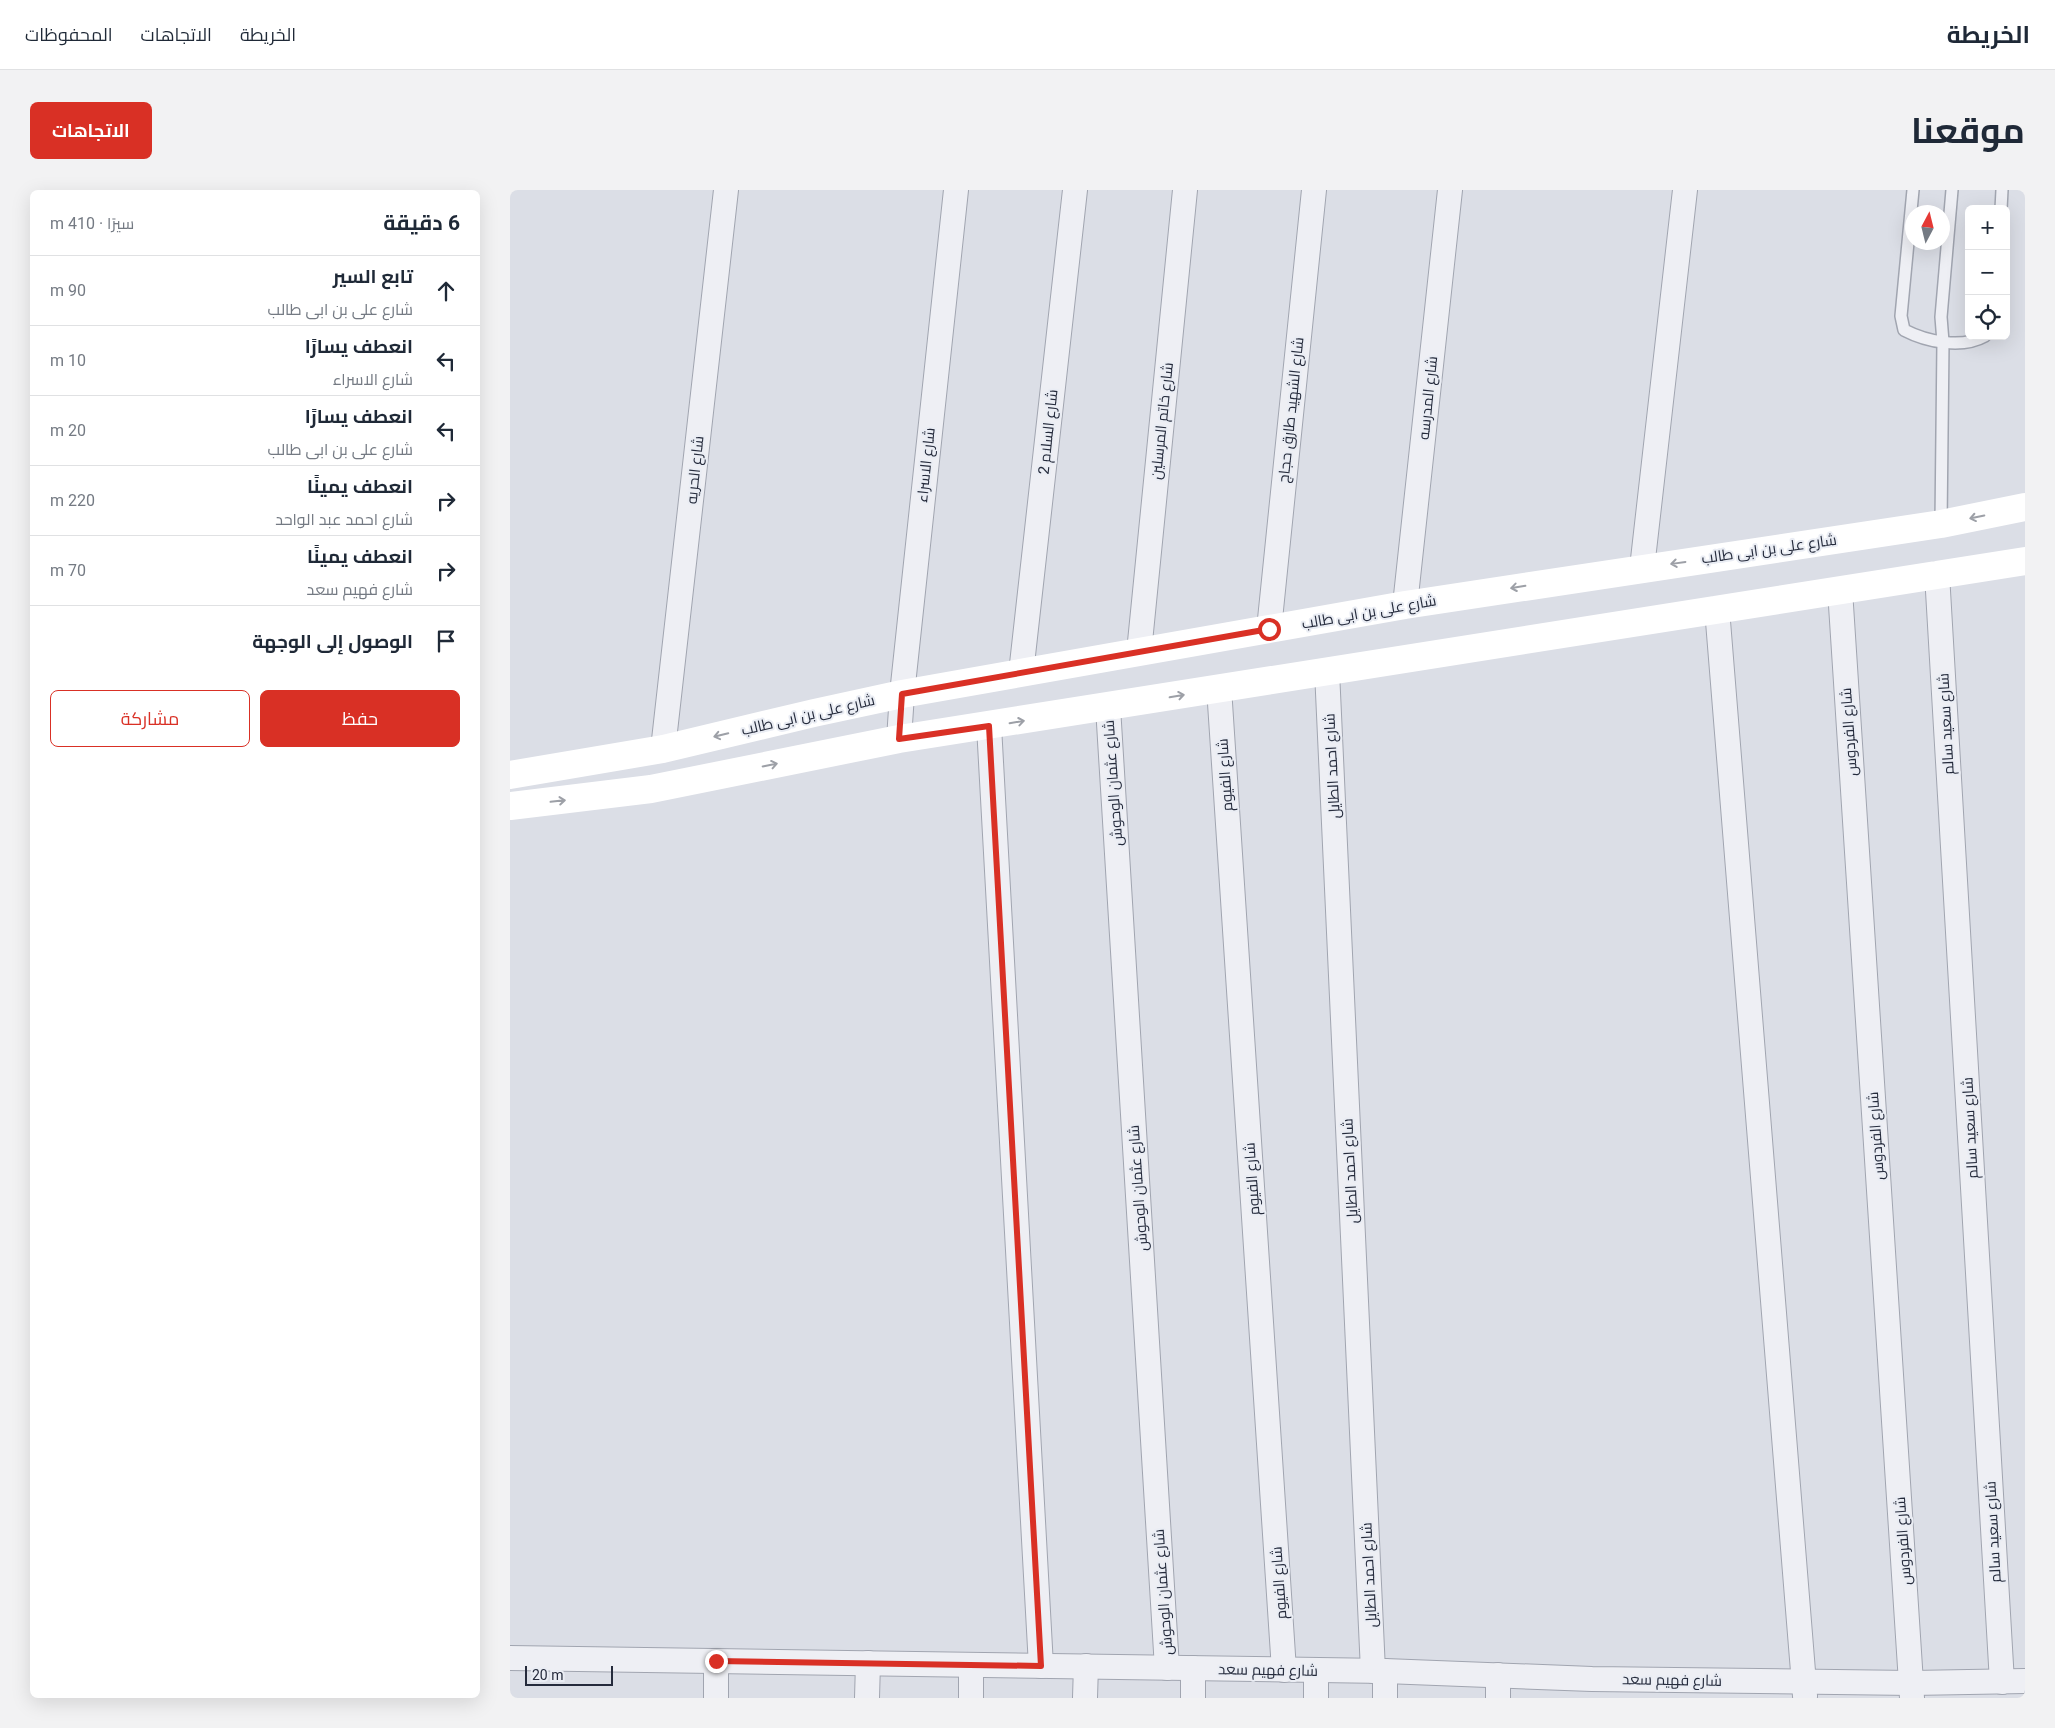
<!DOCTYPE html>
<html lang="ar">
<meta charset="utf-8">
<style>
:root{--surface:#fff;--page:#f2f2f3;--text:#1f2937;--muted:#747a83;--line:#e0e1e3;--accent:#d93025}
body{margin:0;font-family:Roboto,Cairo,sans-serif;background:var(--page);color:var(--text);direction:rtl}
.controls{position:absolute;right:15px;top:15px;display:grid;overflow:hidden;border-radius:8px;box-shadow:0 5px 20px #0002}
.controls button{width:45px;height:45px;display:grid;place-items:center;padding:0;border:0;border-bottom:1px solid var(--line);background:var(--surface);color:var(--text);font:25px sans-serif}
.compass{position:absolute;left:1395px;top:15px;width:45px;height:45px;border-radius:50%;background:var(--surface);box-shadow:0 5px 20px #0002;rotate:7deg}
.scale{position:absolute;left:15px;bottom:12px;width:88px;box-sizing:border-box;padding-left:5px;border:2px solid #252b3c;border-top:0;font-size:14px;line-height:18px;white-space:nowrap;color:#252b3c;-webkit-text-stroke:4px #eaedf4;paint-order:stroke}
.stop{position:absolute;width:15px;height:15px;margin:-11px;border:4px solid #d93025;border-radius:50%;background:#fff}
.stop.end{background:#d93025;border-color:#fff;box-shadow:0 1px 5px #0008}
.list{margin:0;padding:0;list-style:none}
h2{display:flex;justify-content:space-between;align-items:center;height:65px;margin:0;padding:0 20px;font-size:21px}
h2 small{font-size:16px;font-weight:400;color:var(--muted)}
.list li{display:grid;grid-template-columns:32px 1fr auto;gap:15px;align-items:center;box-sizing:border-box;height:70px;padding:0 20px;border-top:1px solid var(--line)}
.list b{display:block;font-size:19px;white-space:nowrap}
.list p{margin:0;font-size:16px;white-space:nowrap;color:var(--muted)}
.list em{font-size:16px;font-style:normal;color:var(--muted)}
.actions{display:flex;gap:10px;padding:15px 20px}
.actions a{flex:1;padding:11px 0;border:1px solid var(--accent);border-radius:8px;text-align:center;font-size:18px;color:var(--accent)}
.actions .main{background:var(--accent);color:#fff}
.icon{flex:none;width:28px;height:28px;fill:none;stroke:currentColor;stroke-width:2;stroke-linecap:round;stroke-linejoin:round}
.map{position:relative;flex:none;width:1515px;height:1508px;overflow:hidden;direction:ltr;border-radius:8px}
header{display:flex;align-items:center;gap:30px;box-sizing:border-box;height:70px;padding:0 25px;background:var(--surface);border-bottom:1px solid var(--line)}
header strong{font-size:24px}
nav{display:flex;gap:28px;margin-inline-start:auto;font-size:18px}
.intro{display:flex;align-items:center;justify-content:space-between;box-sizing:border-box;height:120px;padding:0 30px}
h1{margin:0;font-size:35px}
.button{padding:12px 22px;border-radius:8px;background:var(--accent);color:#fff;font-size:18px;font-weight:700}
main{display:flex;gap:30px;padding:0 30px}
aside{flex:1;background:var(--surface);border-radius:8px;box-shadow:0 5px 20px #0002}
.map>svg:first-child{display:block}
</style>
<header>
<strong>الخريطة</strong>
<nav><a>الخريطة</a><a>الاتجاهات</a><a>المحفوظات</a></nav>
</header>
<div class="intro"><h1>موقعنا</h1><a class="button">الاتجاهات</a></div>
<main>
<div class="map">
<svg width="1515" height="1508" viewBox="0 0 1515 1508">
<rect width="100%" height="100%" fill="#dbdee6"/>
<g fill="none" stroke-linecap="round" stroke-linejoin="round">
<defs>
<g id="lane">
<path d="M 1403,0 L 1391,126 L 1394,140 C 1417,152 1452,159 1475,146"/>
<polyline points="1491,19 1492,0"/>
<polyline points="1431,334 1433,152 1431,127 1442,0"/>
</g>
<g id="street">
<polyline points="1132,378 1175,0"/>
<polyline points="1427,384 1492,1492"/>
<polyline points="1330,400 1402,1508"/>
<polyline points="895,415 940,0"/>
<polyline points="1207,419 1295,1506"/>
<polyline points="759,439 804,0"/>
<polyline points="629,462 675,0"/>
<polyline points="817,481 863,1481"/>
<polyline points="511,483 565,0"/>
<polyline points="709,498 774,1480"/>
<polyline points="598,517 657,1478"/>
<polyline points="479,536 531,1476"/>
<polyline points="389,549 392,504 446,0"/>
<polyline points="153,559 216,0"/>
<polyline points="0,1468 875,1481 1082,1489 1402,1493 1515,1491"/>
<polyline points="206,1508 206,1471"/>
<polyline points="357,1508 358,1473"/>
<polyline points="461,1508 461,1475"/>
<polyline points="575,1508 576,1476"/>
<polyline points="683,1508 683,1478"/>
<polyline points="806,1508 806,1480"/>
<polyline points="875,1508 875,1481"/>
<polyline points="988,1508 988,1485"/>
</g>
</defs>
<use href="#lane" stroke="#a1a5b0" stroke-width="14"/>
<use href="#street" stroke="#a1a5b0" stroke-width="26"/>
<use href="#lane" stroke="#eeeff4" stroke-width="11"/>
<use href="#street" stroke="#eeeff4" stroke-width="24"/>
<g stroke="#fff" stroke-width="28">
<polyline points="0,585 153,559 304,523 392,504 895,415 1431,334 1515,317"/>
<polyline points="0,616 141,599 389,549 1515,371"/>
</g>
</g>
<defs><path id="oneway-shaft" d="M-6 0H5M1.5-3L5.5 0L1.5 3" fill="none" stroke-width="1.6" stroke-linecap="round" stroke-linejoin="round" transform="scale(1.25)"/></defs>
<g stroke="#9da0a7">
<use href="#oneway-shaft" transform="translate(1467 327) rotate(168)"/>
<use href="#oneway-shaft" transform="translate(1168 373) rotate(172)"/>
<use href="#oneway-shaft" transform="translate(1008 397) rotate(171)"/>
<use href="#oneway-shaft" transform="translate(667 506) rotate(-10)"/>
<use href="#oneway-shaft" transform="translate(507 532) rotate(-9)"/>
<use href="#oneway-shaft" transform="translate(211 545) rotate(166)"/>
<use href="#oneway-shaft" transform="translate(260 575) rotate(-11)"/>
<use href="#oneway-shaft" transform="translate(48 611) rotate(-6)"/>
</g>
<g fill="none" stroke-linecap="round" stroke-linejoin="round">
<polyline stroke="#d93025" stroke-width="6" points="206,1471 531,1476 479,536 389,549 392,504 759,439"/>
</g>
<g text-anchor="middle" stroke-width="4" stroke-linejoin="round" paint-order="stroke">
<g font-size="15" fill="#252b3c" stroke="#eaedf4">
<text transform="translate(918 208) rotate(-84)" y="5">شارع المدرسه</text>
<text transform="translate(781 220) rotate(-84)" y="5">شارع الشهيد طارق حجاج</text>
<text transform="translate(652 231) rotate(-84)" y="5">شارع خاتم المرسلين</text>
<text transform="translate(538 242) rotate(-84)" y="5">شارع السلام 2</text>
<text transform="translate(416 275) rotate(-84)" y="5">شارع الاسراء</text>
<text transform="translate(185 280) rotate(-84)" y="5">شارع الحريه</text>
<text transform="translate(1259 359) rotate(-8)" y="5">شارع على بن ابى طالب</text>
<text transform="translate(859 422) rotate(-10)" y="5">شارع على بن ابى طالب</text>
<text transform="translate(298 525) rotate(-13)" y="5">شارع على بن ابى طالب</text>
<text transform="translate(1436 534) rotate(-93)" y="5">شارع سعيد سالم</text>
<text transform="translate(1339 542) rotate(-94)" y="5">شارع الفردوس</text>
<text transform="translate(822 576) rotate(-93)" y="5">شارع احمد الطايل</text>
<text transform="translate(715 585) rotate(-94)" y="5">شارع الفيوم</text>
<text transform="translate(603 593) rotate(-94)" y="5">شارع عثمان الوحوش</text>
<text transform="translate(1460 938) rotate(-93)" y="5">شارع سعيد سالم</text>
<text transform="translate(1366 946) rotate(-94)" y="5">شارع الفردوس</text>
<text transform="translate(840 981) rotate(-93)" y="5">شارع احمد الطايل</text>
<text transform="translate(742 989) rotate(-94)" y="5">شارع الفيوم</text>
<text transform="translate(628 998) rotate(-94)" y="5">شارع عثمان الوحوش</text>
<text transform="translate(1483 1342) rotate(-93)" y="5">شارع سعيد سالم</text>
<text transform="translate(1393 1351) rotate(-94)" y="5">شارع الفردوس</text>
<text transform="translate(859 1385) rotate(-93)" y="5">شارع احمد الطايل</text>
<text transform="translate(769 1393) rotate(-94)" y="5">شارع الفيوم</text>
<text transform="translate(653 1402) rotate(-94)" y="5">شارع عثمان الوحوش</text>
<text transform="translate(758 1480) rotate(1)" y="5">شارع فهيم سعد</text>
<text transform="translate(1162 1490) rotate(1)" y="5">شارع فهيم سعد</text>
</g>
</g>
</svg>
<div class="controls">
<button>+</button>
<button>−</button>
<button><svg class="icon" aria-label="locate" viewBox="0 0 24 24"><circle cx="12" cy="12" r="6"/><path d="M12 2v4M12 18v4M2 12h4M18 12h4"/></svg></button>
</div>
<svg class="compass" viewBox="-18 -18 36 36"><path d="M0-13l5 13h-10z" fill="#e53935"/><path d="M0 13l5-13h-10z" fill="#747a83"/></svg>
<div class="scale">20 m</div>
<div class="stop" style="left:759px;top:439px"></div>
<div class="stop end" style="left:206px;top:1471px"></div>
</div>
<aside>
<h2>6 دقيقة<small>سيرًا · 410 m</small></h2>
<ul class="list">
<li><svg class="icon" aria-label="ahead" viewBox="0 0 24 24"><path d="M12 20V5M6 11l6-6 6 6"/></svg><div><b>تابع السير</b><p>شارع على بن ابى طالب</p></div><em>90 m</em></li>
<li><svg class="icon" aria-label="left" viewBox="0 0 24 24"><path d="M17 20v-9H6M10 6l-5 5 5 5"/></svg><div><b>انعطف يسارًا</b><p>شارع الاسراء</p></div><em>10 m</em></li>
<li><svg class="icon" aria-label="left" viewBox="0 0 24 24"><path d="M17 20v-9H6M10 6l-5 5 5 5"/></svg><div><b>انعطف يسارًا</b><p>شارع على بن ابى طالب</p></div><em>20 m</em></li>
<li><svg class="icon" aria-label="right" viewBox="0 0 24 24"><path d="M7 20v-9h11M14 6l5 5-5 5"/></svg><div><b>انعطف يمينًا</b><p>شارع احمد عبد الواحد</p></div><em>220 m</em></li>
<li><svg class="icon" aria-label="right" viewBox="0 0 24 24"><path d="M7 20v-9h11M14 6l5 5-5 5"/></svg><div><b>انعطف يمينًا</b><p>شارع فهيم سعد</p></div><em>70 m</em></li>
<li><svg class="icon" aria-label="arrive" viewBox="0 0 24 24"><path d="M6 21V4h12l-3 4 3 4H6"/></svg><div><b>الوصول إلى الوجهة</b></div></li>
</ul>
<div class="actions"><a class="main">حفظ</a><a>مشاركة</a></div>
</aside>
</main>
